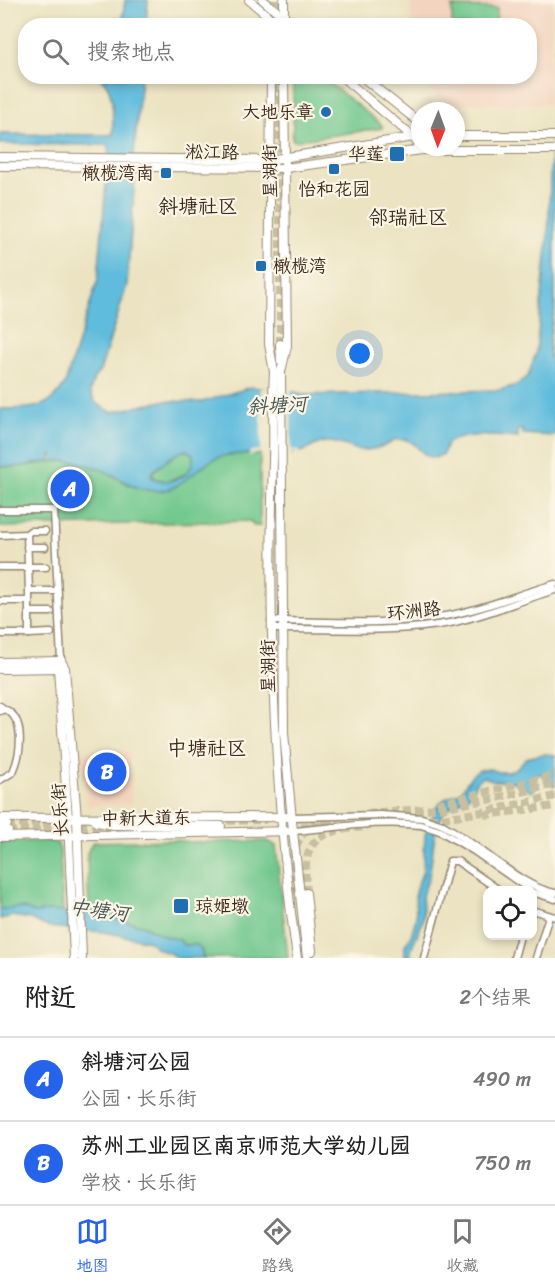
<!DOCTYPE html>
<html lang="zh">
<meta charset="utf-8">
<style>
:root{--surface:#fff;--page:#f2f2f2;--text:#222;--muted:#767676;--line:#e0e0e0;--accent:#2563eb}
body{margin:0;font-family:Sriracha,"LXGW WenKai TC",sans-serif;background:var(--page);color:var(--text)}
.controls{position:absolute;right:18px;bottom:18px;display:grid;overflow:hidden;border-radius:12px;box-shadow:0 3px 9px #0003}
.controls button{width:54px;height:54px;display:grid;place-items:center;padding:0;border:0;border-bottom:2px solid var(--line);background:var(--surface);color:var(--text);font:30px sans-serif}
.compass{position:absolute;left:411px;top:102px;width:54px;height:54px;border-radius:50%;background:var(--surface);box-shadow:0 3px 9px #0003;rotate:181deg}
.you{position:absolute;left:360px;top:354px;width:21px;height:21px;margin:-15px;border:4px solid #fff;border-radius:50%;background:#1a73e8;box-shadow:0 0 0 9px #1a73e833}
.badge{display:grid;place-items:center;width:39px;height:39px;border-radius:50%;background:var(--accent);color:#fff;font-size:20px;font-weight:700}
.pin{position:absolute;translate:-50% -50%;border:3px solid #fff;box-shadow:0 2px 6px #0006}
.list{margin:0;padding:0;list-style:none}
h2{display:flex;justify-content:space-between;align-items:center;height:78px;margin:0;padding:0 24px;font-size:26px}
h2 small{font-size:20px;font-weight:400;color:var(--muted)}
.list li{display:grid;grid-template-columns:39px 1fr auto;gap:18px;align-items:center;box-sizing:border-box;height:84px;padding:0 24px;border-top:2px solid var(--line)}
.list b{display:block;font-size:22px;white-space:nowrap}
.list p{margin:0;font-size:20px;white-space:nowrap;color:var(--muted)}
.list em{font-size:20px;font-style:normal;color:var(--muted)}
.icon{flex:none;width:33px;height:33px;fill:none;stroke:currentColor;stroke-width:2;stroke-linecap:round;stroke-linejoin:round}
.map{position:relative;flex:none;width:555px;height:958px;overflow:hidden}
.search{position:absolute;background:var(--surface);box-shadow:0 3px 9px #0003;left:18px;right:18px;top:18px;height:66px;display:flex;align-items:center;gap:15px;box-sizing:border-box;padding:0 21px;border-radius:24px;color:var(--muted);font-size:22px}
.sheet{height:246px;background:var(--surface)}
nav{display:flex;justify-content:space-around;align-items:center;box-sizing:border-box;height:84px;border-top:2px solid var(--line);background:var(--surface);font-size:16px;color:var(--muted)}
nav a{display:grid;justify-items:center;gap:3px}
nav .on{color:var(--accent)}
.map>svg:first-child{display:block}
</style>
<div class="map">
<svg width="555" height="958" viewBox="0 0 555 958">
<rect width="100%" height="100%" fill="#fcf5e5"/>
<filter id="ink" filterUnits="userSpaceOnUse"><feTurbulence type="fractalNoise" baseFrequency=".0167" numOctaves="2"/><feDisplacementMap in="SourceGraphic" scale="12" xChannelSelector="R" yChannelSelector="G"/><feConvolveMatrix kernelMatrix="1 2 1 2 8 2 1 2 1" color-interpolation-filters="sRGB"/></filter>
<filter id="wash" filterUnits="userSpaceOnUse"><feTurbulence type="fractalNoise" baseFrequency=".008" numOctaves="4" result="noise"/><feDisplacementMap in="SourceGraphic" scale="24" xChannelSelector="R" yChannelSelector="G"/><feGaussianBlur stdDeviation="1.35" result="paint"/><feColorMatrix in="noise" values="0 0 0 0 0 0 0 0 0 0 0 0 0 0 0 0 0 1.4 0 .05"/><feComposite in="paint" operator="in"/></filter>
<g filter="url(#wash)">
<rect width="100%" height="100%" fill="#ebe3c1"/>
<g fill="#f3d4bf">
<polygon points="411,0 553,0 549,104 446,103 412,77 530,76 530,26 411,26"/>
<polygon points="130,751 131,804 88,805 86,800 85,779 80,752"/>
</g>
<g fill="#71c88e" stroke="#567956" stroke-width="1.5">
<polygon points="452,7 497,8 496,25 452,25"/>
<polygon points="292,77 322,77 382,125 382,128 294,141 292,138 294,110"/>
<path d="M 180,451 L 188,451 L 193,455 L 193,465 L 187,473 L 190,475 C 216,453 227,453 260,455 L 260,526 L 254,526 L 250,521 L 0,527 L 0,466 C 23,470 46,459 69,461 C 80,462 90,465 100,469 C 113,474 125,484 138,488 C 156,493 177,493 186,474 L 168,481 L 156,479 L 151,473 Z"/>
<path d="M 177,840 L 191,842 L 268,841 L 276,846 L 288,958 L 203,958 L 201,949 L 197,945 L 183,945 L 179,939 C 166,939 153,930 142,925 L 89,913 L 87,853 L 93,842 Z"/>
<polygon points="51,841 58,844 60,851 63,912 44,911 36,913 22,908 0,909 0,842"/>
</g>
<g fill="#5fbcdd" stroke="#4d737e" stroke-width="1.5" fill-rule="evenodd">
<polygon points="125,0 148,0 146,25 122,25"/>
<path d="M 555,46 L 555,311 C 551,326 545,358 555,370 L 555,436 L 523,434 L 523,430 L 518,430 L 518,438 C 493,436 472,432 448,442 L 443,454 L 435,458 C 413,454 420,434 391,441 L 391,443 C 379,448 365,453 352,448 C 343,445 336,441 326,442 C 315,443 307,452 296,453 C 274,457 251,452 228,455 C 199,458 186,491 157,491 C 139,491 126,482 111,474 C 93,465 74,460 54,461 L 53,455 L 51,455 L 51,461 L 15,467 L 0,466 L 0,409 C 29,408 48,412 65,384 L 98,279 L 109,148 L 107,145 L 0,144 L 0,134 L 112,135 L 113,131 C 112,115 116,85 98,77 L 141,77 L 132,176 L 135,177 L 127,285 L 100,371 L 94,378 L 90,391 L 95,402 L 107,410 L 112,412 L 163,401 L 202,402 L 251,387 L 296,392 L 302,395 L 500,390 L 517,385 L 528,376 L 536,353 L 548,237 ZM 185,450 L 192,453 C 199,474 169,488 152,477 L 151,474 C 155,468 177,452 185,450 Z"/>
<path d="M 544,754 L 555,755 L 555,786 L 545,781 L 546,777 L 538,773 L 533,782 L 538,785 L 532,792 L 515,782 L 495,781 L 484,777 C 472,781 475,790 467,797 C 460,803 450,805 444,812 C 431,829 434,860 428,879 C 427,885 423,890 422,896 C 422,904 424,911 423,919 C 420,934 409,945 411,958 L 405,958 L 405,945 L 411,936 L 416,918 L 415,892 L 423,871 L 425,835 L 437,807 L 445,799 L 461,792 L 471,776 L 479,770 L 490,769 L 499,772 L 508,772 L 516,769 L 526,758 Z"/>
<path d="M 22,908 L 36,913 L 44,911 L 89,913 L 142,925 C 153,930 166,939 179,939 L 183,945 L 197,945 L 201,949 L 203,958 L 177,958 C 168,949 156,953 150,941 L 104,932 L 48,927 L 31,919 L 12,916 L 0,919 L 0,909 Z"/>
</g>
<polygon fill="#ebe3c1" points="261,388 291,389 291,449 301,452 299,454 291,453 291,457 261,458 261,453 248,456 251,451 261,450"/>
</g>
<g filter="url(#ink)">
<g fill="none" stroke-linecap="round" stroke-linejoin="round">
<g stroke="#c8bea0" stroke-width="8" stroke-dasharray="8 4" stroke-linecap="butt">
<polyline points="275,0 275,25"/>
<polyline points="280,344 280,76"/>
<polyline points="437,804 555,775"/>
<polyline points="367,813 439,808 493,799 555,784"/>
<polyline points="484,815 555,806"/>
<polyline points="382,821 442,818 483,812 555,796"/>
<polyline points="167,822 266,820"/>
<polyline points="7,824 101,823"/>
<polyline points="277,828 340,824"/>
<polyline points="8,831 133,831"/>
<path d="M 306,893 C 302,838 316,831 367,827"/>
<path d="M 292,894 C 291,859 291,826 333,818"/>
</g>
<defs>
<g id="minor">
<polyline points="0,510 54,510 61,661"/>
<polyline points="27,534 30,531 45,531"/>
<polyline points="0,535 27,534 29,591 57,591"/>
<polyline points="27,547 45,547"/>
<polyline points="0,567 46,567"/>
<polyline points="0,601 29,601"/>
<polyline points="29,612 51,612"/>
<path d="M 271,621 C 329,621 387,626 445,616 C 483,610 518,594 555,584"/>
<path d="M 271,629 C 330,628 391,634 450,623 C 486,616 520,600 555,590"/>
<polyline points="0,634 29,634 29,591"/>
<polyline points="29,634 51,633"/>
<polyline points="0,706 4,709 0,711"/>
<path d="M 0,780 L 13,772 C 21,754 26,717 4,709"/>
<polyline points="292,817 381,815 422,818"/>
<path d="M 443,825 C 477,843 520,887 555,893"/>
<path d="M 293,831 C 335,828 379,820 421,825"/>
<polyline points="440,831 474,851 530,890"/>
<polyline points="532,892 555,899"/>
<polyline points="532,910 555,917"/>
<polyline points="424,958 450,861 457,861 499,890"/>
<polyline points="514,958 520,936"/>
<polyline points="536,958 549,916"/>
</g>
<g id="major">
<polyline points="249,0 280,26"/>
<polyline points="263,0 295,26"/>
<polyline points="284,19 284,0"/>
<path d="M 271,76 L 269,344 L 274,372 C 272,401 274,430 273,459 C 268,626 273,792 297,958"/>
<polyline points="284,76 287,346 281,372 284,733 293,831 307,958"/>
<polyline points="341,76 413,137 422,150"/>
<polyline points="361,76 420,123"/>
<polyline points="456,136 555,136"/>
<polyline points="0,157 269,160 420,136"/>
<polyline points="0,166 285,168 422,150 555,150"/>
<polyline points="280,344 281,361"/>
<polyline points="61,661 65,668 77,819 82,958"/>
<polyline points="61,661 58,668 68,819 74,958"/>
<polyline points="0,662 61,661"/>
<polyline points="0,669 61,668"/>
<polyline points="0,818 292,817"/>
<polyline points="96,822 113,825 221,826"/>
<polyline points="0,824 7,824"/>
<polyline points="0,831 8,831"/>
<polyline points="0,837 293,831"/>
<polyline points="306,893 312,951"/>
</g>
</defs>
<use href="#minor" stroke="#938670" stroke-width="9"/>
<use href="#major" stroke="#938670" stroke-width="10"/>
<use href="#minor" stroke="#fff" stroke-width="6"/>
<use href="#major" stroke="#fff" stroke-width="8"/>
<defs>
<g id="minor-bridge">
<polyline points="422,818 443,825"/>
<polyline points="421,825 440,831"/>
</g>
</defs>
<use href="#minor-bridge" stroke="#938670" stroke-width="9" stroke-linecap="butt"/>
<use href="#minor-bridge" stroke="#fff" stroke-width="6"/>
</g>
</g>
<g fill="#1f6fb2" stroke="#fcf5e5" stroke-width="2">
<circle cx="326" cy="112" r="6"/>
<rect x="389" y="146" width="16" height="16" rx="3"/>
<rect x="328" y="163" width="12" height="12" rx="3"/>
<rect x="160" y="167" width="12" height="12" rx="3"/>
<rect x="255" y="260" width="12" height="12" rx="3"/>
<rect x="173" y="898" width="16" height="16" rx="3"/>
</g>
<g text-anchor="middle" stroke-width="4.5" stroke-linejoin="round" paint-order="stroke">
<g font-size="18" fill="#3b2a1e" stroke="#fcf5e5" text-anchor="end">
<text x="314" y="118">大地乐章</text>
<text x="384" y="160">华莲</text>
<text x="154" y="179">橄榄湾南</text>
<text x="334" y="195" text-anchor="middle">怡和花园</text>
<text x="273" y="272" text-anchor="start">橄榄湾</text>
<text x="195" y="912" text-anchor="start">琼姬墩</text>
</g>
<g font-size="18" fill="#3b2a1e" stroke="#fcf5e5">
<text transform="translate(212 152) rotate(1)" y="6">淞江路</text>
<text transform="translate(270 171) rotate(-91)" y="6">星湖街</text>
<text transform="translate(414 611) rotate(-6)" y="6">环洲路</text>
<text transform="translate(268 666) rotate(-91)" y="6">星湖街</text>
<text transform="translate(60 810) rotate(-94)" y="6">长乐街</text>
<text transform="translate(146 818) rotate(-1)" y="6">中新大道东</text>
</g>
<g font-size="20" fill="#3b2a1e" stroke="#fcf5e5">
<text x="198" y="213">斜塘社区</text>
<text x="408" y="224">邻瑞社区</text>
<text x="207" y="755">中塘社区</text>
</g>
<g font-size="20" font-style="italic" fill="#465657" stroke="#fcf5e5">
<text transform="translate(277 405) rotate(-3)" y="7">斜塘河</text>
<text transform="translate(99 910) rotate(8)" y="7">中塘河</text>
</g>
</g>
</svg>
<div class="controls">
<button><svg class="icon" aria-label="locate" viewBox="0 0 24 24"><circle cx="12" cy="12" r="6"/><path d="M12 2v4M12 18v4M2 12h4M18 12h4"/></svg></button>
</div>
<svg class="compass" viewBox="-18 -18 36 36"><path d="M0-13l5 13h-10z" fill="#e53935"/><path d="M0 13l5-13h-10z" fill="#767676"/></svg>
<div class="you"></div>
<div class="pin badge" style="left:70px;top:489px">A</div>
<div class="pin badge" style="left:107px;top:772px">B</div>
<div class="search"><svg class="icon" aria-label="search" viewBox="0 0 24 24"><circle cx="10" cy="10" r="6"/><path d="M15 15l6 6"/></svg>搜索地点</div>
</div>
<section class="sheet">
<h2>附近<small>2个结果</small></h2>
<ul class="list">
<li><span class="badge">A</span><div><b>斜塘河公园</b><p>公园 · 长乐街</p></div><em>490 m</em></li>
<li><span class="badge">B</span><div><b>苏州工业园区南京师范大学幼儿园</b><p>学校 · 长乐街</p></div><em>750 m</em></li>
</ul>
</section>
<nav>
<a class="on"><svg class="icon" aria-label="map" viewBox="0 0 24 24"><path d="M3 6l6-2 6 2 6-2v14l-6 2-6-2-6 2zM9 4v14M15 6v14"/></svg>地图</a>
<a><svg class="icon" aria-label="directions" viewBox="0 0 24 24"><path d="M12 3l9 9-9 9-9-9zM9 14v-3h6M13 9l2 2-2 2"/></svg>路线</a>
<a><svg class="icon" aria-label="saved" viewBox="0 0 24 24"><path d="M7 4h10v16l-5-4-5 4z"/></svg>收藏</a>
</nav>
